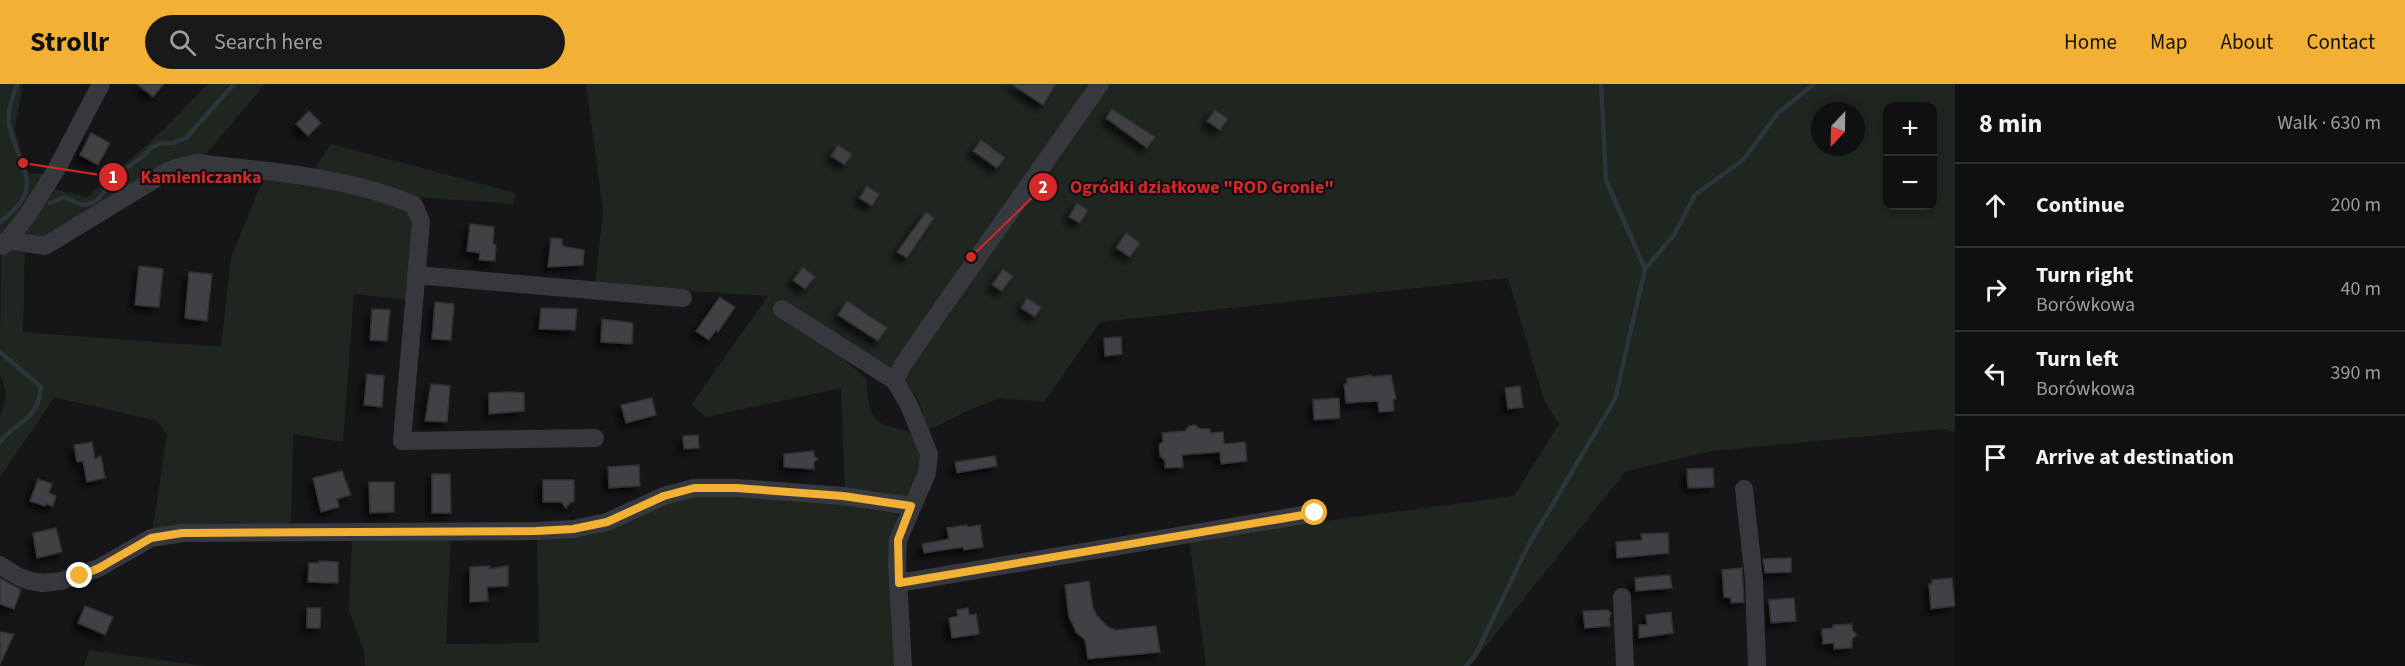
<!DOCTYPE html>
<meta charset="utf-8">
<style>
:root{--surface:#101012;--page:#19191b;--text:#f1f3f6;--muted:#9c9d9f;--line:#303032;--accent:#f2b134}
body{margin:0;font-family:"Source Sans 3",sans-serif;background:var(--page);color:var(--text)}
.controls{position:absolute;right:18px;top:18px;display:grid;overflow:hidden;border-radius:12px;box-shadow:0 3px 9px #0003}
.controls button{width:54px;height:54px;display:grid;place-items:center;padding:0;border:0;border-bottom:2px solid var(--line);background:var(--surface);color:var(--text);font:30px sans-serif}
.compass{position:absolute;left:1811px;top:18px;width:54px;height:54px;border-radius:50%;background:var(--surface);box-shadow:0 3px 9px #0003;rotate:202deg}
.stop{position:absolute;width:18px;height:18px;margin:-14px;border:4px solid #f2b134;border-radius:50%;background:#fff}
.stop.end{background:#f2b134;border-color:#fff;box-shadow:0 2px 6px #0008}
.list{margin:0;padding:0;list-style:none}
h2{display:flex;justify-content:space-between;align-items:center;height:78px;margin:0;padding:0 24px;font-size:26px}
h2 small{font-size:20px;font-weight:400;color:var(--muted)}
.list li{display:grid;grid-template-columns:39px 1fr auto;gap:18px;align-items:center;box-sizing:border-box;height:84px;padding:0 24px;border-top:2px solid var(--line)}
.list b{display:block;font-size:22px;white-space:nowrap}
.list p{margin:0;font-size:20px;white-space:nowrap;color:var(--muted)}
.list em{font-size:20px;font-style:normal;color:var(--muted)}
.icon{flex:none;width:33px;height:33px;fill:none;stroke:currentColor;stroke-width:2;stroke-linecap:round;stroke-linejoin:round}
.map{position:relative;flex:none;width:1955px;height:582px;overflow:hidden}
header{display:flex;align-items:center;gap:36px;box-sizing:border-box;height:84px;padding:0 30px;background:var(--accent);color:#111}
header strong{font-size:28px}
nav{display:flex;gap:33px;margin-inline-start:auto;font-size:21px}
.search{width:420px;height:54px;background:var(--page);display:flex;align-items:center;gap:15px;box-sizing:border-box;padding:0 21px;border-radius:33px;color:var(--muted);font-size:22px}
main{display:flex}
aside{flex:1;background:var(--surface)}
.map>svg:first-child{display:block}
</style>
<header>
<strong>Strollr</strong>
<div class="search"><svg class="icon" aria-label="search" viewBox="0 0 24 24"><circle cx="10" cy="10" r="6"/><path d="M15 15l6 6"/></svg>Search here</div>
<nav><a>Home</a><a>Map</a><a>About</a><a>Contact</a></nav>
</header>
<main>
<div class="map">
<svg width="1955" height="582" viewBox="0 0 1955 582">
<defs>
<filter id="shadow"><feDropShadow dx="-5.5" dy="5.5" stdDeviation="3" flood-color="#0009"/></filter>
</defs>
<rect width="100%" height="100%" fill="#161618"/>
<g fill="#1e261f" fill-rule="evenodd">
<polygon points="0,0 23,0 15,46 28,90 49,90 0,157"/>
<polygon points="208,0 265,0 202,75 44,157 20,153 50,104 87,113 161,48"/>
<path d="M 586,0 L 1955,0 L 1955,348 L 1942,345 L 1712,367 L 1626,387 L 1470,582 L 1206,582 L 1189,455 L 1514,412 L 1559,340 L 1544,316 L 1508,194 L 1100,238 L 1044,318 L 1000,314 L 967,327 L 925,348 C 928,292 865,276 823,257 L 867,296 C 867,314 868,337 888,342 C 899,345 907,347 916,352 L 924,373 L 908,418 L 845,408 L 841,304 L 706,333 L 691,321 L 768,212 L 595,201 L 603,127 ZM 1888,22 L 1932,22 L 1932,122 L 1888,122 ZM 1820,27 L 1856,27 L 1856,63 L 1820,63 Z"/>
<polygon points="331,60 516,109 513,120 418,113 318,90 316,82"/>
<path d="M 264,92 L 332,104 L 406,123 L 412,133 L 410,216 L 354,210 L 343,358 L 293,350 L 291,443 L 152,449 L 167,351 L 157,337 L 54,313 C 38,341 17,366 0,394 L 0,333 L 5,318 L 6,309 L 0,289 L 1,173 L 12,163 L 25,163 L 23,248 L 221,263 L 231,174 Z"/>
<polygon points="736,407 894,426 898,429 895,446 898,582 365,582 364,567 349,526 352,451 451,451 446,560 539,559 537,450 666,415"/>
<polygon points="89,566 205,582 84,582"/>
</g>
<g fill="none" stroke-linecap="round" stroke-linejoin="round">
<g stroke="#2c353c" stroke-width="4.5">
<polyline points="1601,0 1606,96 1645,185"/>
<polyline points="50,119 64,113 82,121 92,119 99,114 115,92 141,74 152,63 161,59 173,59 186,54 234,0"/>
<path d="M 0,138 C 49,101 18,86 9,40 C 7,27 13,12 17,0"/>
<path d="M 0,268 L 41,303 C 37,339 20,333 0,358"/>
<polyline points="1466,582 1475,572 1528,462 1615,315 1645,185 1674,151 1695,111 1744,75 1778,29 1814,0"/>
</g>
</g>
<g fill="#404145" stroke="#303034" stroke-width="1.5" filter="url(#shadow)">
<polygon points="137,0 164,0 153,13"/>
<polygon points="1011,0 1056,0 1043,21"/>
<polygon points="1112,25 1155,53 1147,64 1106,34"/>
<polygon points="1215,26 1228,35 1220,46 1207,37"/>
<polygon points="309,27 321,39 308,52 296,40"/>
<polygon points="91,49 110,59 98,81 80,71"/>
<polygon points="981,56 1005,74 997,84 973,67"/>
<polygon points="838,61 852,70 845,81 831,72"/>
<polygon points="867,102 879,110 872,122 859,114"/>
<polygon points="1077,119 1088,126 1080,139 1069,133"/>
<polygon points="926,128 934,134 907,174 897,168"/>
<polygon points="470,140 494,143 493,160 496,161 495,177 479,176 480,169 467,167"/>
<polygon points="1126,149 1140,159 1130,173 1116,164"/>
<polygon points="551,154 562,155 562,162 584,166 583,181 548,183"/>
<polygon points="139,182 163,185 159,223 135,221"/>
<polygon points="803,183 815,193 805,205 793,196"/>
<polygon points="1003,185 1013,192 1002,207 992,201"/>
<polygon points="189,188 212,190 207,237 185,234"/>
<polygon points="720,213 735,223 718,248 716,246 709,256 696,247"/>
<polygon points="1027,214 1041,223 1035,233 1021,224"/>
<polygon points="847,217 887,244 878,257 838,231"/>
<polygon points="435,218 454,220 451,256 432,255"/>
<polygon points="541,224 577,225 575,246 539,245"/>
<polygon points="372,225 390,226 387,257 370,256"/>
<polygon points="602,235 633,239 632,260 601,258"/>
<polygon points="1121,253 1122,270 1105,272 1104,254"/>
<polygon points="367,290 384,292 382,323 364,321"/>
<polygon points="1371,291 1371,293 1391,291 1396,315 1393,316 1394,327 1379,328 1378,317 1346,319 1344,300 1347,300 1347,295"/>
<polygon points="431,300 450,302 447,338 425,337"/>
<polygon points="1520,302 1523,323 1508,325 1505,304"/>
<polygon points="512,308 524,309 524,327 489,330 489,309"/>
<polygon points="652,314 656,331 626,339 621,321"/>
<polygon points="1339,314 1340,334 1314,336 1313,316"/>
<polygon points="1195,341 1200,345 1210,345 1210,349 1223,348 1224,360 1245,358 1247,377 1221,380 1220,368 1182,371 1183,383 1165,384 1165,377 1160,372 1159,361 1163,357 1162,349 1185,347 1189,342"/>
<polygon points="698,351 699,364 684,365 683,352"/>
<polygon points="92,358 95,375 101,372 105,394 87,398 83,377 77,378 74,361"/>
<polygon points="814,367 814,372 818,375 814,378 814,385 784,383 784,370"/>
<polygon points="995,372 997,382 957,389 955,378"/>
<polygon points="639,381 640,402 609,404 608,383"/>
<polygon points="1713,384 1714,403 1688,404 1687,385"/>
<polygon points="342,387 351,411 337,415 339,423 321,428 313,394"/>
<polygon points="432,390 450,390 451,429 432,429"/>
<polygon points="38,395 52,400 49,409 56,412 53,422 46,420 45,422 30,417"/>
<polygon points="543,396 574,396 574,418 571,418 566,424 561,418 543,418"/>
<polygon points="369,398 394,398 394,428 370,429"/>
<polygon points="967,441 968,443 980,441 983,463 964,466 963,463 924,469 922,460 949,455 947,444"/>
<polygon points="56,444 62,468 37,474 33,449"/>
<polygon points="1668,449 1669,469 1617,474 1616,458 1642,456 1641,450"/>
<polygon points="1791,474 1791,488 1765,489 1763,475"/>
<polygon points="319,477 338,478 338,499 308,498 309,479 319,479"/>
<polygon points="490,482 489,485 508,482 508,502 487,503 488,517 470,518 470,483"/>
<polygon points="1742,484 1744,518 1731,519 1731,514 1724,513 1722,486"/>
<polygon points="1670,491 1672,504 1636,507 1635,494"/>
<polygon points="0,494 21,506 14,525 0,520"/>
<polygon points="1952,494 1955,522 1931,525 1929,500 1932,500 1932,496"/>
<polygon points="1089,497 1093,524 1098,533 1108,543 1116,546 1156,542 1160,568 1088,575 1085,556 1076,548 1069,533 1065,501"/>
<polygon points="1794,514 1796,537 1771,539 1769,516"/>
<polygon points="85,522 113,533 105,551 78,539"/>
<polygon points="307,524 321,524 320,544 307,544"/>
<polygon points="968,524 969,531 976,530 979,550 952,554 949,534 958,532 957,526"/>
<polygon points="1608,526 1611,529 1609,535 1610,542 1585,544 1583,527"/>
<polygon points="1671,528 1673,549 1639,554 1639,541 1647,541 1646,531"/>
<polygon points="1852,540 1852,546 1857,551 1852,555 1852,564 1834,565 1834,559 1823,560 1822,545 1833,544 1833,541"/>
<polygon points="0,548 14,550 0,581"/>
</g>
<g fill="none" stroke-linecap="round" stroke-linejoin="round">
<g stroke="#37383d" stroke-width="18">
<path d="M 7,156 L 45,162 L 168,87 L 182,82 L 197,79 C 266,87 351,93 414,121 L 421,138 L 402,357 L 595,354"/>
<polyline points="3,162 27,132 56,86 101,0"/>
<polyline points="416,191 683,214"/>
<polyline points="782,225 895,297 909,321 929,370 927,389 898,456 897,480 903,582"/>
<polyline points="895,297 902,282 933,237 1100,0"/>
<polyline points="1744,405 1754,495 1757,582"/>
<polyline points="0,481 19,493 30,497 43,499 61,497 99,484 151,454 182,449 536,447 573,445 607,438 664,412 694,404 737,404 843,412 911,422"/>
<polyline points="899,499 1315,429"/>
<polyline points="1622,513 1625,582"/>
</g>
</g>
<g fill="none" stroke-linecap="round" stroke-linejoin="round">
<polyline stroke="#f2b134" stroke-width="8" points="80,492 99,484 151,454 182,449 536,447 573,445 607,438 664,412 694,404 736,404 843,412 911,422 898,456 899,499 1315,429"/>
</g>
<path fill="none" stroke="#d62828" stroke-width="2" d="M23 79L113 93M971 173L1043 103"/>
<g fill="#d62828" stroke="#111113" stroke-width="2">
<circle cx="23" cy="79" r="6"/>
<circle cx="971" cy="173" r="6"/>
<circle cx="113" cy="93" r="15"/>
<circle cx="1043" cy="103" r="15"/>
</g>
<g font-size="18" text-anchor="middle" font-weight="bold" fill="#fff">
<text x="113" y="99">1</text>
<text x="1043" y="109">2</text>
</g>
<g font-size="18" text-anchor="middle" font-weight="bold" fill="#d62828" stroke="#111113" stroke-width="4.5" stroke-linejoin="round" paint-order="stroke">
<text x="201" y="99">Kamieniczanka</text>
<text x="1202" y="109">Ogródki działkowe "ROD Gronie"</text>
</g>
</svg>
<div class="controls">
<button>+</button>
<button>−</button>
</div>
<svg class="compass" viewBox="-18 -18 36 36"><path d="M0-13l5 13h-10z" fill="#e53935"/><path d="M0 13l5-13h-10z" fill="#9c9d9f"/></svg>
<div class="stop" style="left:1315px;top:429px"></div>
<div class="stop end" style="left:80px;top:492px"></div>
</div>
<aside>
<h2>8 min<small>Walk · 630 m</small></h2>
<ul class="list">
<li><svg class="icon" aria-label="ahead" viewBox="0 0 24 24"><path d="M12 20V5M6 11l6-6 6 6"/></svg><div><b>Continue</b></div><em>200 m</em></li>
<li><svg class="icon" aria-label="right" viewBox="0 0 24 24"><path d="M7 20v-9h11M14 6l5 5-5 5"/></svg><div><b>Turn right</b><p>Borówkowa</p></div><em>40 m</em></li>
<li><svg class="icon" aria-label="left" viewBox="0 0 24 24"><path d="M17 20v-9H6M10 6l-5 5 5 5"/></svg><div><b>Turn left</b><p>Borówkowa</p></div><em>390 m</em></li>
<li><svg class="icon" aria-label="arrive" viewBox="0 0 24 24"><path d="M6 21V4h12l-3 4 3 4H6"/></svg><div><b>Arrive at destination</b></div></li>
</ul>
</aside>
</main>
